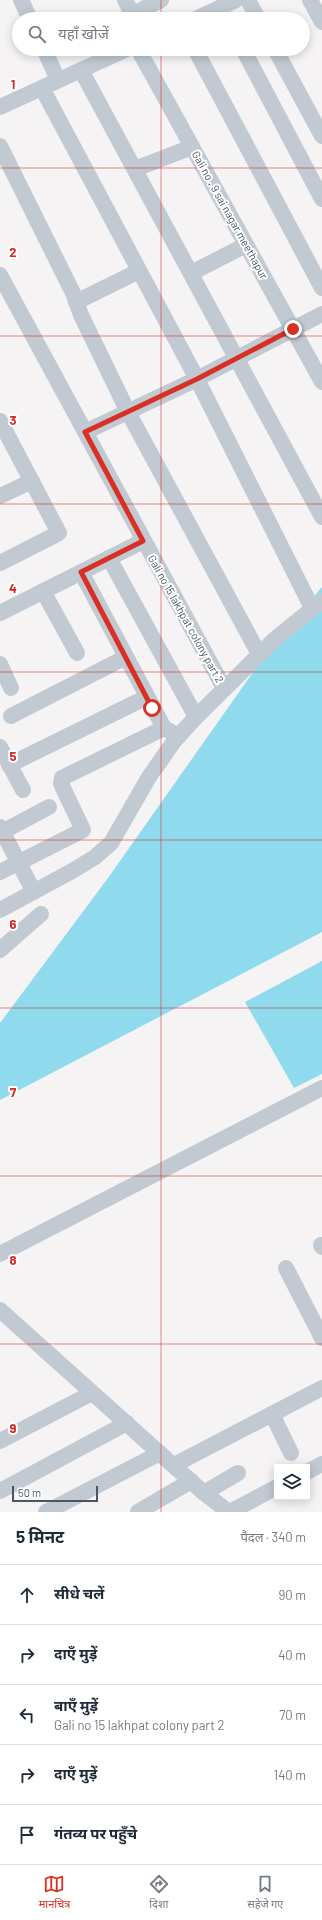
<!DOCTYPE html>
<html lang="hi">
<meta charset="utf-8">
<style>
:root{--surface:#fff;--page:#f2f2f3;--text:#1f2937;--muted:#747a83;--line:#e0e1e3;--accent:#d93025}
body{margin:0;font-family:Barlow,"Noto Sans Devanagari",sans-serif;background:var(--page);color:var(--text)}
.controls{position:absolute;right:12px;bottom:12px;display:grid;overflow:hidden;border-radius:0px;box-shadow:0 2px 10px #0003}
.controls button{width:36px;height:36px;display:grid;place-items:center;padding:0;border:0;border-bottom:1px solid var(--line);background:var(--surface);color:var(--text);font:20px sans-serif}
.scale{position:absolute;left:12px;bottom:10px;width:86px;box-sizing:border-box;padding-left:4px;border:2px solid #4a5661;border-top:0;font-size:11px;line-height:14px;white-space:nowrap;color:#4a5661;-webkit-text-stroke:3px #fff;paint-order:stroke}
.stop{position:absolute;width:12px;height:12px;margin:-9px;border:3px solid #d93025;border-radius:50%;background:#fff}
.stop.end{background:#d93025;border-color:#fff;box-shadow:0 1px 4px #0008}
.list{margin:0;padding:0;list-style:none}
h2{display:flex;justify-content:space-between;align-items:center;height:52px;margin:0;padding:0 16px;font-size:17px}
h2 small{font-size:13px;font-weight:400;color:var(--muted)}
.list li{display:grid;grid-template-columns:26px 1fr auto;gap:12px;align-items:center;box-sizing:border-box;height:60px;padding:0 16px;border-top:1px solid var(--line)}
.list b{display:block;font-size:15px;white-space:nowrap}
.list p{margin:0;font-size:13px;white-space:nowrap;color:var(--muted)}
.list em{font-size:13px;font-style:normal;color:var(--muted)}
.icon{flex:none;width:22px;height:22px;fill:none;stroke:currentColor;stroke-width:2;stroke-linecap:round;stroke-linejoin:round}
.map{position:relative;flex:none;width:322px;height:1512px;overflow:hidden}
.search{position:absolute;background:var(--surface);box-shadow:0 2px 10px #0003;left:12px;right:12px;top:12px;height:44px;display:flex;align-items:center;gap:10px;box-sizing:border-box;padding:0 14px;border-radius:22px;color:var(--muted);font-size:15px}
.sheet{height:352px;background:var(--surface)}
nav{display:flex;justify-content:space-around;align-items:center;box-sizing:border-box;height:56px;border-top:1px solid var(--line);background:var(--surface);font-size:11px;color:var(--muted)}
nav a{display:grid;justify-items:center;gap:2px}
nav .on{color:var(--accent)}
.map>svg:first-child{display:block}
</style>
<div class="map">
<svg width="322" height="1512" viewBox="0 0 322 1512">
<rect width="100%" height="100%" fill="#f5f3f3"/>
<g fill="#90daee">
<polygon points="322,587 322,932 0,1100 0,1023 108,878 268,651"/>
<polygon points="322,961 322,1074 294,1088 245,1002"/>
</g>
<g fill="none" stroke-linecap="round" stroke-linejoin="round">
<g stroke="#c1cad2" stroke-width="16">
<polyline points="21,0 30,19"/>
<polyline points="125,0 135,19"/>
<polyline points="248,0 258,19"/>
<polyline points="310,0 322,22"/>
<polyline points="133,14 161,0"/>
<polyline points="196,19 236,0"/>
<polyline points="44,49 58,80"/>
<polyline points="138,49 322,382"/>
<polyline points="195,49 322,288"/>
<polyline points="243,49 322,199"/>
<polyline points="275,49 322,136"/>
<polyline points="81,70 322,517"/>
<polyline points="42,88 197,379 312,608"/>
<polyline points="0,107 127,49"/>
<polyline points="0,146 73,293 81,315 128,412 259,654"/>
<polyline points="135,169 192,147"/>
<polyline points="191,273 246,245"/>
<polyline points="0,275 224,688"/>
<polyline points="76,302 139,271"/>
<polyline points="0,421 59,533 0,563"/>
<polyline points="85,432 197,379 322,314"/>
<polyline points="0,496 32,481"/>
<polyline points="109,558 196,717"/>
<polyline points="81,572 164,728"/>
<polyline points="43,591 77,653"/>
<polyline points="0,613 143,541"/>
<polyline points="0,664 11,688"/>
<polyline points="11,716 126,657"/>
<polyline points="0,747 23,790"/>
<polyline points="9,765 147,697"/>
<polyline points="0,827 34,892"/>
<polyline points="0,833 49,807"/>
<polyline points="0,872 83,830 63,788 61,783 62,778 164,728 179,736"/>
<polyline points="0,910 74,870 95,857 111,843 149,777 175,740 196,717 275,639 322,601"/>
<polyline points="0,950 41,914"/>
<polyline points="321,1245 322,1247"/>
<polyline points="0,1254 322,1088"/>
<polyline points="286,1268 322,1338"/>
<polyline points="0,1310 204,1493 229,1512"/>
<polyline points="272,1414 291,1453"/>
<polyline points="0,1441 92,1393"/>
<polyline points="174,1465 322,1388"/>
<polyline points="307,1472 322,1464"/>
<polyline points="0,1491 127,1423"/>
<polyline points="204,1493 238,1473"/>
<polyline points="46,1512 160,1453"/>
<polyline points="138,1512 191,1481"/>
<polyline points="230,1512 277,1487"/>
</g>
</g>
<g fill="none" stroke-linecap="round" stroke-linejoin="round">
<polyline stroke="#d93025" stroke-width="5" points="152,708 81,572 143,541 85,432 197,379 293,329"/>
</g>
<path fill="none" stroke="#d62828" stroke-width="1" stroke-opacity="0.55" d="M 161,0 L 161,19M 161,49 L 161,1512M 0,168 L 322,168M 0,336 L 322,336M 0,504 L 322,504M 0,672 L 322,672M 0,840 L 322,840M 0,1008 L 322,1008M 0,1176 L 322,1176M 0,1344 L 322,1344"/>
<g text-anchor="middle" stroke-width="4" stroke-linejoin="round" paint-order="stroke">
<g font-size="11" fill="#4a5661" stroke="#fff">
<text transform="translate(230 215) rotate(61)" y="4">Gali no . 9 sai nagar meethapur</text>
<text transform="translate(186 619) rotate(61)" y="4">Gali no 15 lakhpat colony part 2</text>
</g>
</g>
<g font-size="13" text-anchor="middle" font-weight="bold" fill="#d62828" stroke="#fff" stroke-width="4" stroke-linejoin="round" paint-order="stroke">
<text x="13" y="89">1</text>
<text x="13" y="257">2</text>
<text x="13" y="425">3</text>
<text x="13" y="593">4</text>
<text x="13" y="761">5</text>
<text x="13" y="929">6</text>
<text x="13" y="1097">7</text>
<text x="13" y="1265">8</text>
<text x="13" y="1433">9</text>
</g>
</svg>
<div class="controls">
<button><svg class="icon" aria-label="layers" viewBox="0 0 24 24"><path d="M12 4l9 5-9 5-9-5zM3 14l9 5 9-5"/></svg></button>
</div>
<div class="scale">50 m</div>
<div class="stop" style="left:152px;top:708px"></div>
<div class="stop end" style="left:293px;top:329px"></div>
<div class="search"><svg class="icon" aria-label="search" viewBox="0 0 24 24"><circle cx="10" cy="10" r="6"/><path d="M15 15l6 6"/></svg>यहाँ खोजें</div>
</div>
<section class="sheet">
<h2>5 मिनट<small>पैदल · 340 m</small></h2>
<ul class="list">
<li><svg class="icon" aria-label="ahead" viewBox="0 0 24 24"><path d="M12 20V5M6 11l6-6 6 6"/></svg><div><b>सीधे चलें</b></div><em>90 m</em></li>
<li><svg class="icon" aria-label="right" viewBox="0 0 24 24"><path d="M7 20v-9h11M14 6l5 5-5 5"/></svg><div><b>दाएँ मुड़ें</b></div><em>40 m</em></li>
<li><svg class="icon" aria-label="left" viewBox="0 0 24 24"><path d="M17 20v-9H6M10 6l-5 5 5 5"/></svg><div><b>बाएँ मुड़ें</b><p>Gali no 15 lakhpat colony part 2</p></div><em>70 m</em></li>
<li><svg class="icon" aria-label="right" viewBox="0 0 24 24"><path d="M7 20v-9h11M14 6l5 5-5 5"/></svg><div><b>दाएँ मुड़ें</b></div><em>140 m</em></li>
<li><svg class="icon" aria-label="arrive" viewBox="0 0 24 24"><path d="M6 21V4h12l-3 4 3 4H6"/></svg><div><b>गंतव्य पर पहुँचे</b></div></li>
</ul>
</section>
<nav>
<a class="on"><svg class="icon" aria-label="map" viewBox="0 0 24 24"><path d="M3 6l6-2 6 2 6-2v14l-6 2-6-2-6 2zM9 4v14M15 6v14"/></svg>मानचित्र</a>
<a><svg class="icon" aria-label="directions" viewBox="0 0 24 24"><path d="M12 3l9 9-9 9-9-9zM9 14v-3h6M13 9l2 2-2 2"/></svg>दिशा</a>
<a><svg class="icon" aria-label="saved" viewBox="0 0 24 24"><path d="M7 4h10v16l-5-4-5 4z"/></svg>सहेजे गए</a>
</nav>
